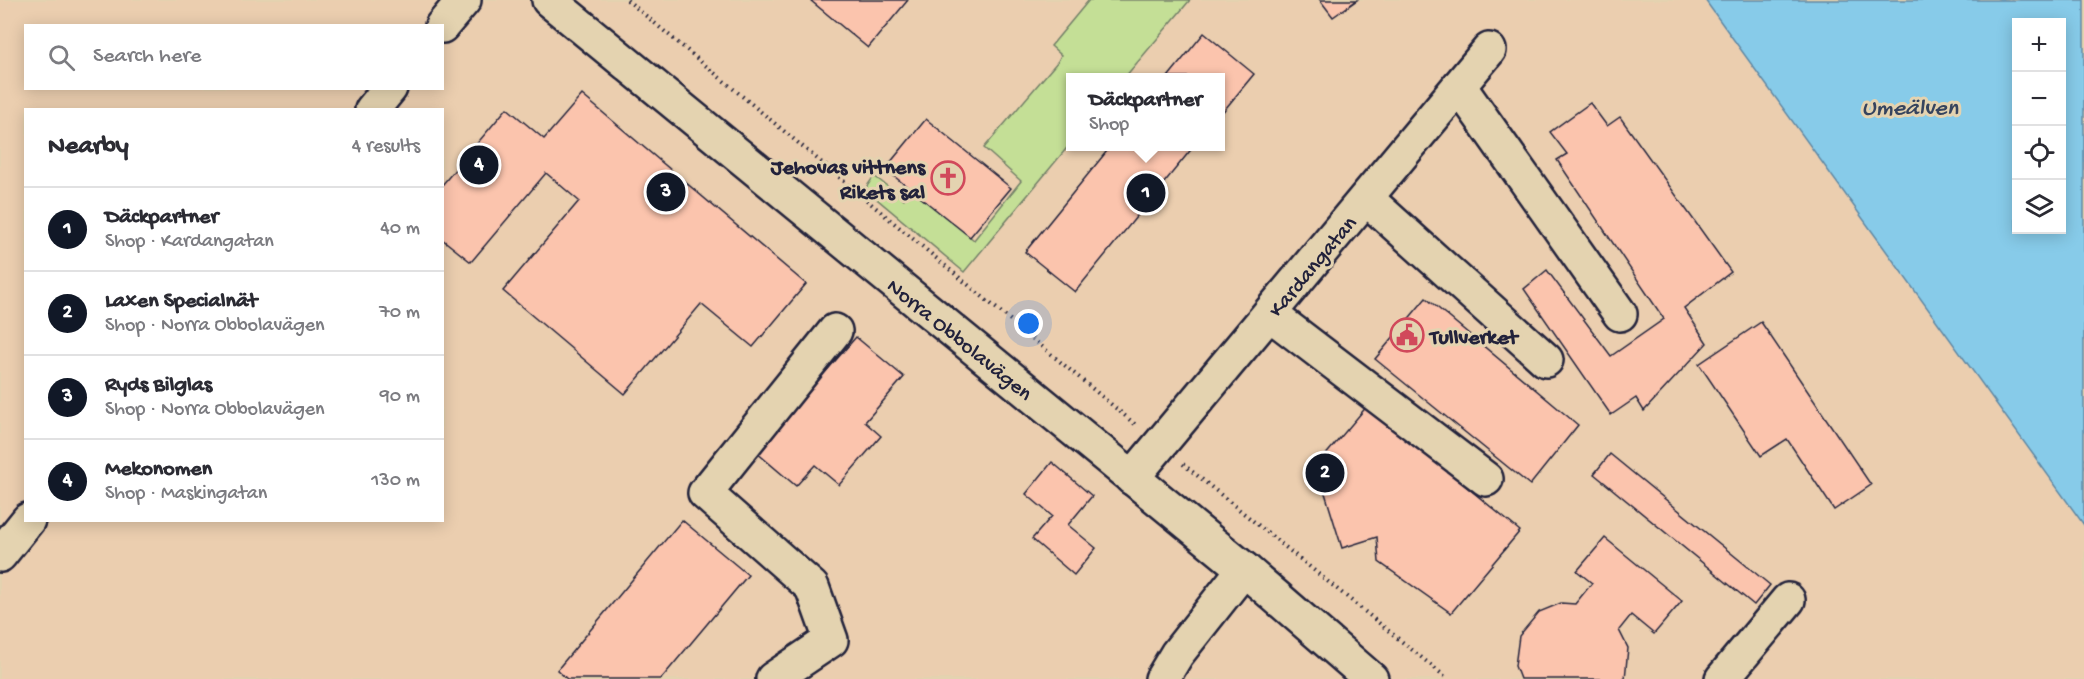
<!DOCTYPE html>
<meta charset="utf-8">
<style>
:root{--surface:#fff;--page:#f7f7f7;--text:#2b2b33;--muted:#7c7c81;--line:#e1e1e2;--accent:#111827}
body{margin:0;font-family:"Gochi Hand",sans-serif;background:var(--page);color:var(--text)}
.controls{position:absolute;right:18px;top:18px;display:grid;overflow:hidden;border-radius:0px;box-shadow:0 3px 15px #0003}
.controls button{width:54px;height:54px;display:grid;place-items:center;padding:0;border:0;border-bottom:2px solid var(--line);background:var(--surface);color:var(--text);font:30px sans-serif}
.you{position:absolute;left:1029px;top:324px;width:21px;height:21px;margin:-15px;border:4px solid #fff;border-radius:50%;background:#1a73e8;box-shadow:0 0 0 9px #1a73e833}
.badge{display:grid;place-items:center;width:39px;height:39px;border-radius:50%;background:var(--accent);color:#fff;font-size:20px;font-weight:700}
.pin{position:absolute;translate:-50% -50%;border:3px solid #fff;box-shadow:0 2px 6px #0006}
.popup{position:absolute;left:1066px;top:73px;width:159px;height:78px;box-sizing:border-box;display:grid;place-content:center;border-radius:0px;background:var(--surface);filter:drop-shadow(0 2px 4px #0005);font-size:20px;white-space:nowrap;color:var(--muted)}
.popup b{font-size:22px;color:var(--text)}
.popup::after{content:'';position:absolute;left:50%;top:100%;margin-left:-12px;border:12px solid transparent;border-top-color:var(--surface)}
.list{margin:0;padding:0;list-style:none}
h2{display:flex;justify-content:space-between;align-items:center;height:78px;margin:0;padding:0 24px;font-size:26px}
h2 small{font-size:20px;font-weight:400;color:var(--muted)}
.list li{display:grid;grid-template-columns:39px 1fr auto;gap:18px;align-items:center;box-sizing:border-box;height:84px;padding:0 24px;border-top:2px solid var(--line)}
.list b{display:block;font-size:22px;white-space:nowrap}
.list p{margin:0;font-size:20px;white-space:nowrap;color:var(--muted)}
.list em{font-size:20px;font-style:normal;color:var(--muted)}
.icon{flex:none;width:33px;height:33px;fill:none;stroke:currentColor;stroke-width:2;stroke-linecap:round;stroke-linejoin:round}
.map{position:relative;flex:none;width:2084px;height:679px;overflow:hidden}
.search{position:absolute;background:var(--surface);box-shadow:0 3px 15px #0003;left:24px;top:24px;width:420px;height:66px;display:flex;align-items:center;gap:15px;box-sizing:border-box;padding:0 21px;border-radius:0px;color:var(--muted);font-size:22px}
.panel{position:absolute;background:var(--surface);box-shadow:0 3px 15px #0003;left:24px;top:108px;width:420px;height:414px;border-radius:0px}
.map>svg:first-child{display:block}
</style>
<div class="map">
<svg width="2084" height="679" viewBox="0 0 2084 679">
<rect width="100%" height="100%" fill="#e4d3b0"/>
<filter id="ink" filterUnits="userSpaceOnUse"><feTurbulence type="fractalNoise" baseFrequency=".0167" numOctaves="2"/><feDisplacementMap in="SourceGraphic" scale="12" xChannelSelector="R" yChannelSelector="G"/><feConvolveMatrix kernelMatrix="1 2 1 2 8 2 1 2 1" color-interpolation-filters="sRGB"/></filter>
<g filter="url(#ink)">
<path fill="#ebceaf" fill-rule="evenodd" d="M 0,0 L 1705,0 L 2084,525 L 2084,679 L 0,679 ZM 26,26 L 442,26 L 442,88 L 26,88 ZM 1071,77 L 1221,77 L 1221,146 L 1071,146 ZM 26,110 L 442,110 L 442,520 L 26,520 Z"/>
<polygon fill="#c4df96" stroke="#738068" stroke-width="1.5" points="1089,0 1190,0 1125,77 1071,77 1071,143 964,272 865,189 874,176 904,199 912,190 974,240 1021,181 984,148 1058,61 1061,55 1051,46"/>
<path fill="#87cbe9" stroke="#5f87a3" stroke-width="1.5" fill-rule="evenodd" d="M 1705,0 L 2084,0 L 2084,525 ZM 2016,22 L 2062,22 L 2062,230 L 2016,230 Z"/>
<g fill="#fbc4ad" stroke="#22223b" stroke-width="1.5">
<polygon points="810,0 908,0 868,48"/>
<polygon points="1320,0 1357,0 1333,17"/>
<polygon points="1204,33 1254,74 1221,114 1221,77 1168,77"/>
<polygon points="582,95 806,284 753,347 701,304 625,394 503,291 579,201 546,173 471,262 442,239 442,185 507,108 544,139"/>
<polygon points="1590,103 1607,126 1620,117 1731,272 1684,308 1707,343 1644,411 1636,398 1611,415 1524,289 1547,270 1611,356 1664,319 1557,160 1567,154 1550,132"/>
<polygon points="926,119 1011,188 970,237 885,169"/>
<polygon points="1111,146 1194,146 1075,292 1025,252"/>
<polygon points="1426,298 1578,425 1530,485 1375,359"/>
<polygon points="1761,322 1871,485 1834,510 1787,439 1761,456 1699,364"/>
<polygon points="856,337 904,377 865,422 881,436 839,485 815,465 796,486 756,452"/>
<polygon points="1368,405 1520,531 1451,613 1379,562 1377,537 1342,548 1325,493 1307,477"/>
<polygon points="1610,454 1770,585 1754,605 1594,474"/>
<polygon points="1052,462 1092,496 1068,525 1096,548 1074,575 1032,539 1052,516 1026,494"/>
<polygon points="682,520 748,575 661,679 567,679 557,670"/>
<polygon points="1605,538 1682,601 1654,634 1631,615 1619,630 1628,648 1625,679 1520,679 1515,666 1519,636 1539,612 1561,603 1575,604 1592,583 1577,571"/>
</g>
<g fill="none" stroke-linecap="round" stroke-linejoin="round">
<defs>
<g id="minor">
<polyline points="549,0 1244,569 1371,679"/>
<polyline points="442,26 464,0"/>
<polyline points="1459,86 1620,314"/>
<polyline points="372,110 390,88"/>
<polyline points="1367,199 1546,360"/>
<polyline points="1270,314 1486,479"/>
<polyline points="1132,478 1489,50"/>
<polyline points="0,555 28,520"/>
<polyline points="773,679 831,640 812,587 705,493 835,331"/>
<polyline points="1162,679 1177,654 1244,569"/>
<polyline points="1722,679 1788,600"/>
</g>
</defs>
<use href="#minor" stroke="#22223b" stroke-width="38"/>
<g stroke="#22223b" stroke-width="4" stroke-dasharray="1.5 4.5" stroke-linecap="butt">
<polyline points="627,0 1136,425"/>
<polyline points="1183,464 1448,679"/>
</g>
<use href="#minor" stroke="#e4d3b0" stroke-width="33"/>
</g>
</g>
<defs>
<symbol id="church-ring" viewBox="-11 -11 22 22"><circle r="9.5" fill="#e4d3b0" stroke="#d1495b" stroke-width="1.5"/><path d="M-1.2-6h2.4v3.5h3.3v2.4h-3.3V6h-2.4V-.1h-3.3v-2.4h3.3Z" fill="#d1495b"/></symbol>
<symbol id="civic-ring" viewBox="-11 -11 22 22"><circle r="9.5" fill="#e4d3b0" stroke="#d1495b" stroke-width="1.5"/><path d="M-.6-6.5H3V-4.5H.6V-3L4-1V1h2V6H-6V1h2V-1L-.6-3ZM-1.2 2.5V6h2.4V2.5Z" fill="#d1495b"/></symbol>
</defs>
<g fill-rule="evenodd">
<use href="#church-ring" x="929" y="159" width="38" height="38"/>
<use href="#civic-ring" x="1388" y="316" width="38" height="38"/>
</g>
<g text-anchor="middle" stroke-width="6" stroke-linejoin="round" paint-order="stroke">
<g font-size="22" font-weight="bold" fill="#22223b" stroke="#e4d3b0" text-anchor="end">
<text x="925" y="173">Jehovas vittnens<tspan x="925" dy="25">Rikets sal</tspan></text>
<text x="1430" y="343" text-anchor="start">Tullverket</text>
</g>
<g font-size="22" fill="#22223b" stroke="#e4d3b0">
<text transform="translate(1311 265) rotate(-50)" y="8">Kardangatan</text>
<text transform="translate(961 338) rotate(39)" y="8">Norra Obbolavägen</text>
</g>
<g font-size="24" font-style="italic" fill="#36445e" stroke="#e4d3b0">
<text x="1910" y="114">Umeälven</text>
</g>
</g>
</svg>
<div class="controls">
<button>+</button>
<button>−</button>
<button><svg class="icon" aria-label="locate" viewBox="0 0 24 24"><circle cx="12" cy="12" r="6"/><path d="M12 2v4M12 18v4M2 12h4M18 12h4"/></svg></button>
<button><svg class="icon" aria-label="layers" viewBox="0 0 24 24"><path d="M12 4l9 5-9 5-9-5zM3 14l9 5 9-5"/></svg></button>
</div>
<div class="you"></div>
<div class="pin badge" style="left:1146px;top:193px">1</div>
<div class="popup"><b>Däckpartner</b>Shop</div>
<div class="pin badge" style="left:1325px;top:473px">2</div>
<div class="pin badge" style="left:666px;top:192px">3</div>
<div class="pin badge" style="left:479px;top:165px">4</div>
<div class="search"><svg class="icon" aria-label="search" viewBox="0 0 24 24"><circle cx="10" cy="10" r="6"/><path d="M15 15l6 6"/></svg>Search here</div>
<section class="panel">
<h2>Nearby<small>4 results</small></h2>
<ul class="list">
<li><span class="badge">1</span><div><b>Däckpartner</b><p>Shop · Kardangatan</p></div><em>40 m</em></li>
<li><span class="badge">2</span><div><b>Laxen Specialnät</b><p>Shop · Norra Obbolavägen</p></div><em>70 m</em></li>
<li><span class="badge">3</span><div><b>Ryds Bilglas</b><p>Shop · Norra Obbolavägen</p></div><em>90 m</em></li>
<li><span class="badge">4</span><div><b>Mekonomen</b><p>Shop · Maskingatan</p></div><em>130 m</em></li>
</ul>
</section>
</div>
